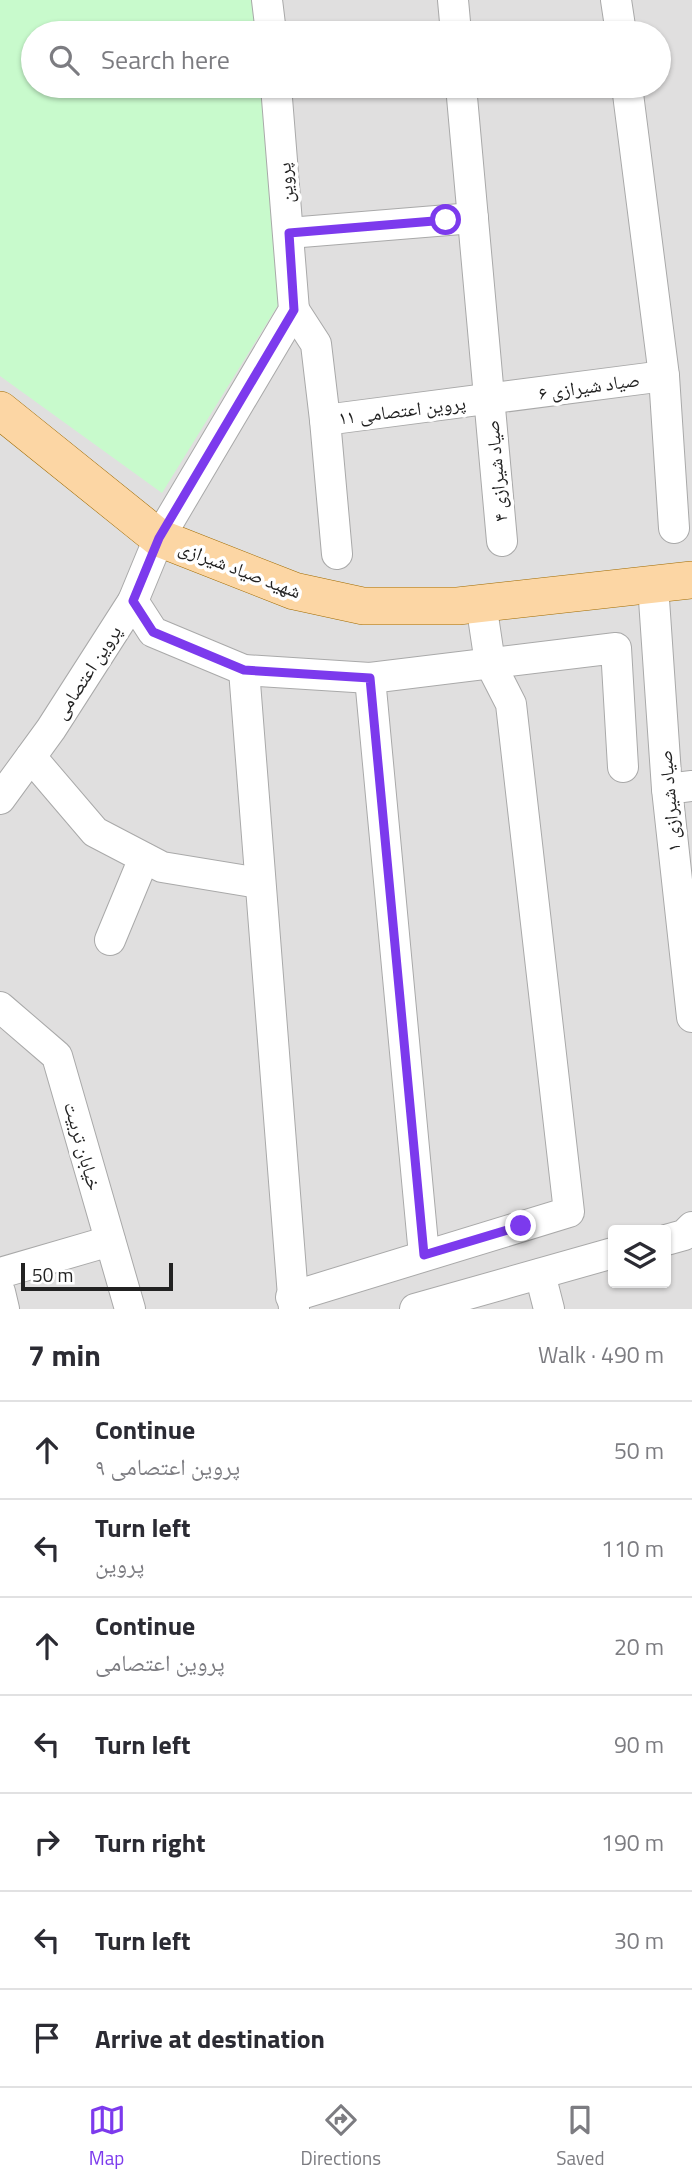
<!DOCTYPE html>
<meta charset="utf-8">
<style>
:root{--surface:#fff;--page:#f7f7f7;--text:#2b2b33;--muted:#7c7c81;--line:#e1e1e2;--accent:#7c3aed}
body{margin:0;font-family:"Titillium Web","Noto Naskh Arabic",sans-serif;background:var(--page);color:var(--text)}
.controls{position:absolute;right:21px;bottom:21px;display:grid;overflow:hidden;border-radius:7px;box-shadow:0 2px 5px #0004}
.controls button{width:63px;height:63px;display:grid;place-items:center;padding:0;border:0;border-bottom:2px solid var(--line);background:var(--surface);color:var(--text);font:35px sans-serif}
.scale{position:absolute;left:21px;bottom:18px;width:152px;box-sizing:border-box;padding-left:7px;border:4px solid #222;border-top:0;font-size:19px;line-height:24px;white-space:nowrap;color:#222;-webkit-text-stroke:5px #fff;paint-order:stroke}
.stop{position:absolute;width:21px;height:21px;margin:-16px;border:5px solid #7c3aed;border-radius:50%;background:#fff}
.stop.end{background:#7c3aed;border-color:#fff;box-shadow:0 2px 7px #0008}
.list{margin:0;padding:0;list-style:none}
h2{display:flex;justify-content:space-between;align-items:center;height:91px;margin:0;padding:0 28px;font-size:30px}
h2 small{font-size:23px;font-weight:400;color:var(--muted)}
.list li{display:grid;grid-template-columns:46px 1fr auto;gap:21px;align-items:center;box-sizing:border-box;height:98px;padding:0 28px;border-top:2px solid var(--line)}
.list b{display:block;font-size:26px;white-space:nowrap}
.list p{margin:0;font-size:23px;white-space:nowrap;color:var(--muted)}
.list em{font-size:23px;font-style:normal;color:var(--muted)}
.icon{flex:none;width:38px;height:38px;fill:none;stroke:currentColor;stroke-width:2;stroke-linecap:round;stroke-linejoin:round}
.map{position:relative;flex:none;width:692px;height:1309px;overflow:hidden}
.search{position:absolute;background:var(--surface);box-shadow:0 2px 5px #0004;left:21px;right:21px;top:21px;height:77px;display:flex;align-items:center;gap:18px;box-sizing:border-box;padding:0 24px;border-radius:38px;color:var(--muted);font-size:26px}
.sheet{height:777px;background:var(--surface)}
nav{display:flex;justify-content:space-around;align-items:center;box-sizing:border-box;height:98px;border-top:2px solid var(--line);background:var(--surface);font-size:19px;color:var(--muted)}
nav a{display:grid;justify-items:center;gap:4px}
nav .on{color:var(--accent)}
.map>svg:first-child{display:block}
</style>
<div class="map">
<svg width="692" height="1309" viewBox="0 0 692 1309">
<rect width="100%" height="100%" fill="#f2efe9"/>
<path fill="#e0dfdf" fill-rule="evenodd" d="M 0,0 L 692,0 L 692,1309 L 0,1309 ZM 33,33 L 659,33 L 659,86 L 33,86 ZM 613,1230 L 666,1230 L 666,1283 L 613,1283 Z"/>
<polygon fill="#c8facc" points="0,0 255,0 259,33 33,33 33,86 265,86 288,289 162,493 0,376"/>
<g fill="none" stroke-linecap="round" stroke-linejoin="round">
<defs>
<g id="minor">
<polyline points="267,0 271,33"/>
<polyline points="453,0 456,33"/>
<polyline points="616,0 621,33"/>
<polyline points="461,86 502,541"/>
<polyline points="627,86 664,376 674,528"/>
<polyline points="289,233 473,218"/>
<polyline points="294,310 316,344 325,420"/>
<polyline points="337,554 325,420 664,376"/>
<polyline points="653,585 667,789 692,1017"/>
<polyline points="133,601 153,632 244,670 370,678"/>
<polyline points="244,670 294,1309"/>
<polyline points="31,757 95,832 162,867 259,883"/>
<polyline points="667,789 692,786"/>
<polyline points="0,799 51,729 133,601 159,538 294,310 276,86"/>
<polyline points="110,940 144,858"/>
<polyline points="0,1007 57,1056 130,1309"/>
<polyline points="666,1240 684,1235 692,1227"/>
<polyline points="424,1255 370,678 616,648 623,767"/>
<polyline points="0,1273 110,1241"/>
<polyline points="540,1274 549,1309"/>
<polyline points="0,1292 4,1309"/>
<polyline points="291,1297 569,1212 511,704 490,663 481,603"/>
<polyline points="415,1309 613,1253"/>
</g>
<polyline id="major" points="0,410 159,538 294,591 363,606 458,606 692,580"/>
</defs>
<use href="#minor" stroke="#a9a9a9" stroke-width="32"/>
<use href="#major" stroke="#a06b00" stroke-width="38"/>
<use href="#minor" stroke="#fff" stroke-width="30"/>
<use href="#major" stroke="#fcd6a4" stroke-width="37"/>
</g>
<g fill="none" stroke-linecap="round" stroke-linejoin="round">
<polyline stroke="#7c3aed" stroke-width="9" points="446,220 289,233 294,310 159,538 133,601 153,632 244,670 370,678 424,1255 521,1226"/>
</g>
<g text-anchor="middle" stroke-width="7" stroke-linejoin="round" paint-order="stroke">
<g font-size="19" fill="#222" stroke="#fff">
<text transform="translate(285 183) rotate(-95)" y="7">پروین</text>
<text transform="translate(589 386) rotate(-8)" y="7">صیاد شیرازی ۶</text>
<text transform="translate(402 410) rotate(-7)" y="7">پروین اعتصامی ۱۱</text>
<text transform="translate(496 471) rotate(-95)" y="7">صیاد شیرازی ۴</text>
<text transform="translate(240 569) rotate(21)" y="7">شهید صیاد شیرازی</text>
<text transform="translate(87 672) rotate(-57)" y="7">پروین اعتصامی</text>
<text transform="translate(669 801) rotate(-95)" y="7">صیاد شیرازی ۱</text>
<text transform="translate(83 1146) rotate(74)" y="7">خیابان تربیت</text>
</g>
</g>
</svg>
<div class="controls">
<button><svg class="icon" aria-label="layers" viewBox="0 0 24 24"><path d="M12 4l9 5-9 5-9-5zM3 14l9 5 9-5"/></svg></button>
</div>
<div class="scale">50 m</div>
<div class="stop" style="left:446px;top:220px"></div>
<div class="stop end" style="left:521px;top:1226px"></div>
<div class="search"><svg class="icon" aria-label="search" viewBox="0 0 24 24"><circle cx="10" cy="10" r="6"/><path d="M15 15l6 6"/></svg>Search here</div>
</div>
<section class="sheet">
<h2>7 min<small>Walk · 490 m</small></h2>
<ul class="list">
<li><svg class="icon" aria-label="ahead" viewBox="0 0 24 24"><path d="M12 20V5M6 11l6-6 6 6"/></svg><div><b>Continue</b><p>پروین اعتصامی ۹</p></div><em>50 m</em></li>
<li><svg class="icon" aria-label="left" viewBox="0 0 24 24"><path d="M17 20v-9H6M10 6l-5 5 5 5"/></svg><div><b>Turn left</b><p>پروین</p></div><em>110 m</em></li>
<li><svg class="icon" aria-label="ahead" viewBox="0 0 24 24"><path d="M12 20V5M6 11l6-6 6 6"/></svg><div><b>Continue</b><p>پروین اعتصامی</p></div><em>20 m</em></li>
<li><svg class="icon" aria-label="left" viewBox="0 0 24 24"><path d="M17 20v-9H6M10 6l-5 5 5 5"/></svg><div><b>Turn left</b></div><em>90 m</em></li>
<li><svg class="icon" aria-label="right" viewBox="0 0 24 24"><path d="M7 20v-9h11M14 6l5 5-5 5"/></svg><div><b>Turn right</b></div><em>190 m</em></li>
<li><svg class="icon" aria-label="left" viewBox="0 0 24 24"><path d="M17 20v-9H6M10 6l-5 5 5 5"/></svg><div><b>Turn left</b></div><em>30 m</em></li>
<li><svg class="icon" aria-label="arrive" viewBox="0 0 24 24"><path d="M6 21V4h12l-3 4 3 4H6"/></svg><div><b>Arrive at destination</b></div></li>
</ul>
</section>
<nav>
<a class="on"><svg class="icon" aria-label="map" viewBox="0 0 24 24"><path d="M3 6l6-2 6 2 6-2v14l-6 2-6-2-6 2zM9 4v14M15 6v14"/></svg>Map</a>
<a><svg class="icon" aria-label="directions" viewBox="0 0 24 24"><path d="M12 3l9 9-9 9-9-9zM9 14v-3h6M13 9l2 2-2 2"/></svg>Directions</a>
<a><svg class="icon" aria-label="saved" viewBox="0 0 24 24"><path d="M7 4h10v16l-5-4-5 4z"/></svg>Saved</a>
</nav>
